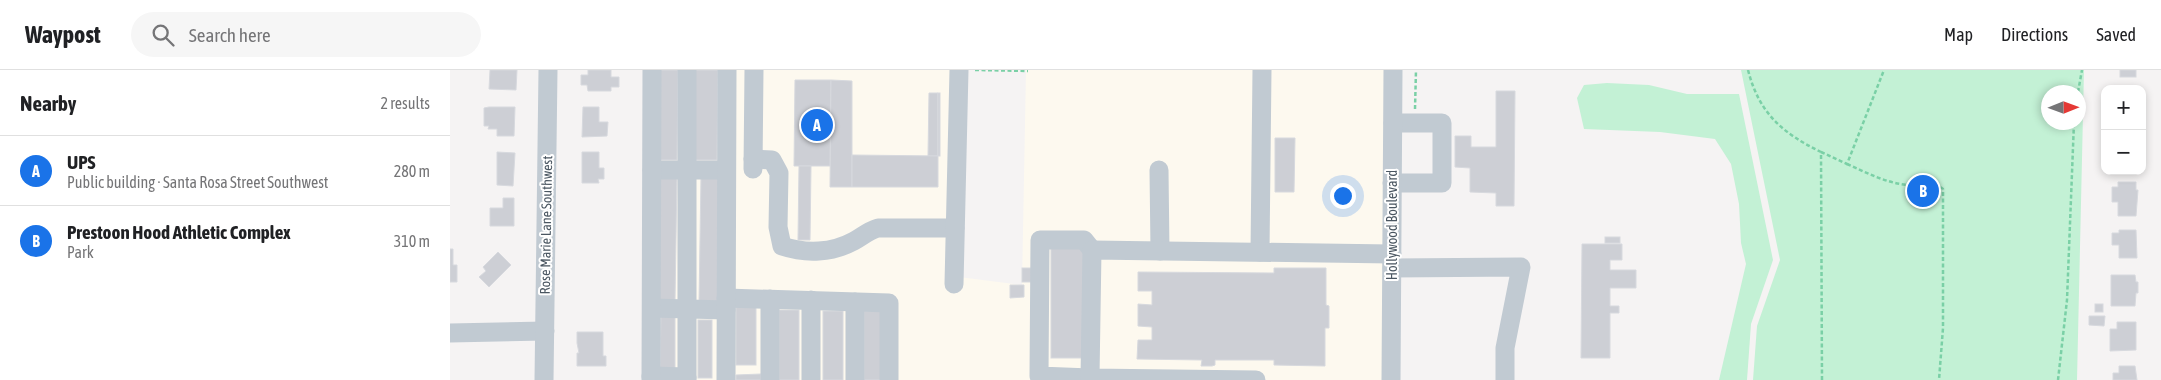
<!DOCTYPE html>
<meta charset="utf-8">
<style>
:root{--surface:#fff;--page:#f6f6f6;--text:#202124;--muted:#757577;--line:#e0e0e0;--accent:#1a73e8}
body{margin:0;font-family:"Asap Condensed",sans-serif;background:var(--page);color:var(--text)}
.controls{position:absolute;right:15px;top:15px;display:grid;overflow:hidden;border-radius:10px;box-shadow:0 2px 8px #0003}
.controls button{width:45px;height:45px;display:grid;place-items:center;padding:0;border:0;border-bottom:1px solid var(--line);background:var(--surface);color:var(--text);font:25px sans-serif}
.compass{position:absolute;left:1591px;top:15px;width:45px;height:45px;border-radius:50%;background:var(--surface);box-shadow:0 2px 8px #0003;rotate:89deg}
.you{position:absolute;left:892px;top:125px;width:18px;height:18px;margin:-12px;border:4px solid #fff;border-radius:50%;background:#1a73e8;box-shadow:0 0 0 8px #1a73e833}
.badge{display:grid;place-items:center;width:32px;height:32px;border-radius:50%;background:var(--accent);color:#fff;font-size:16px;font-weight:700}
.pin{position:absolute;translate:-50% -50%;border:2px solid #fff;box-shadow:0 1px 5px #0006}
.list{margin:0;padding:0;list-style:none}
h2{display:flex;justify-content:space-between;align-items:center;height:65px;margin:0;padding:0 20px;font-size:21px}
h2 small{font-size:16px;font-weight:400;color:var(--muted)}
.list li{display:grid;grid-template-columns:32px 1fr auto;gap:15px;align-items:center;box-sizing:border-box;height:70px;padding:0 20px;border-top:1px solid var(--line)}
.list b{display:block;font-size:19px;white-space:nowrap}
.list p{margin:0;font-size:16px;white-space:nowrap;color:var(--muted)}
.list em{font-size:16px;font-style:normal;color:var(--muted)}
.icon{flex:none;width:28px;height:28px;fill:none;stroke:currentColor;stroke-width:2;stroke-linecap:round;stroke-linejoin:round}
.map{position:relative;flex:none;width:1711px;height:310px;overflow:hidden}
header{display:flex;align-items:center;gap:30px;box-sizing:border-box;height:70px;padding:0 25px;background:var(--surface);border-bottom:1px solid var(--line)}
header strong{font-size:24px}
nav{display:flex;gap:28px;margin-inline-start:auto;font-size:18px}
.search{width:350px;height:45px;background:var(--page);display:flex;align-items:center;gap:12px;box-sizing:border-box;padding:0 18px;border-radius:28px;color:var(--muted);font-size:19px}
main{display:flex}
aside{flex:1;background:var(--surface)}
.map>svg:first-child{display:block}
</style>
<header>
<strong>Waypost</strong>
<div class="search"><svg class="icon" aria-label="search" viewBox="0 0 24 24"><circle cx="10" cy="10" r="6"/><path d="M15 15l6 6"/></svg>Search here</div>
<nav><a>Map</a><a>Directions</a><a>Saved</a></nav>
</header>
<main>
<aside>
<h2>Nearby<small>2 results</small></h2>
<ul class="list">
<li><span class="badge">A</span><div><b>UPS</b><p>Public building · Santa Rosa Street Southwest</p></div><em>280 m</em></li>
<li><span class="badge">B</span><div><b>Prestoon Hood Athletic Complex</b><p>Park</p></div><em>310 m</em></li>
</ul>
</aside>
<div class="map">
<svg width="1711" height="310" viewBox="0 0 1711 310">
<rect width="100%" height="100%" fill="#f5f3f3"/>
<polygon fill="#fdf9ef" points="202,0 297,0 296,105 310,105 311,0 518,0 509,207 572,215 576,0 936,0 934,310 200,310"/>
<g fill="#c3f1d5" fill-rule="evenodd">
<path d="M 1291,0 L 1634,0 L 1627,310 L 1303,310 L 1307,256 L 1330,190 ZM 1598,22 L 1628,22 L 1628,52 L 1598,52 Z"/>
<polygon points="1157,13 1199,15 1237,24 1289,24 1323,190 1301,254 1297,310 1269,310 1296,194 1291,173 1289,134 1281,94 1265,69 1210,62 1134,59 1127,28 1134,15"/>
</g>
<g fill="#cdcfd5" stroke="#d7d9de">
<polygon points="40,0 67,0 66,20 39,19"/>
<polygon points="138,0 161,0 161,7 169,7 169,17 161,17 161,21 138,21 137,15 131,15 131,5 138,5"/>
<polygon points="207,0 228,0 227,90 207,90"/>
<polygon points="245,0 268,0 267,90 245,90"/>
<rect x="1670" y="0" width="16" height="7"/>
<polygon points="345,10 381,10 380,96 344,96"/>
<polygon points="381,10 402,11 402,117 380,117"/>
<polygon points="1046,21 1065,21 1064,136 1046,136 1046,123 1020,122 1020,98 1005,97 1005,66 1021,66 1021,77 1046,77"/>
<polygon points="479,23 488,23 488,86 478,86"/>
<rect x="488" y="23" width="2" height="63"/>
<polygon points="39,37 65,37 64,66 47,66 47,59 38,59 39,56 34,56 34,38"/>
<polygon points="133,37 149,37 149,52 158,52 157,66 132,67"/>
<polygon points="825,68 845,68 844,122 825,122"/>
<polygon points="47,82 65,83 63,116 47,115"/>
<polygon points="132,82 149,82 149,98 154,98 154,109 148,109 149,113 132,113"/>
<polygon points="402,85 488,86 488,117 402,117"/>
<polygon points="349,96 361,96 360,170 348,170"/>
<polygon points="206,105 227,106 225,231 204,231"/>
<polygon points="251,106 270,106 268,233 249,233"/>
<polygon points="1668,112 1686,112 1686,120 1688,120 1686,146 1668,146 1668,132 1662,132 1662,117 1668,117"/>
<polygon points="53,128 64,128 64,156 40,156 40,138 53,138"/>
<polygon points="1669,160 1686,160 1687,188 1669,188 1669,175 1662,175 1662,163 1669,163"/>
<rect x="1155" y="167" width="15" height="6"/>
<polygon points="1132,174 1172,174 1172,190 1160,190 1160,200 1186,200 1186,218 1160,218 1160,236 1169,236 1169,243 1160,243 1160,288 1131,288"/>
<rect x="601" y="177" width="34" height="111"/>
<polygon points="0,179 3,179 3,195 7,195 7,212 0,212"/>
<polygon points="48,182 61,195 39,217 29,207 36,201 33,197"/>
<rect x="572" y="198" width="10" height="14"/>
<polygon points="824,198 876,198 876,235 879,236 879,258 875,258 875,296 824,295 824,290 765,290 765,295 762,296 751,296 752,290 687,289 688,270 702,270 702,257 688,256 688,234 702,235 702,221 688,221 688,202 824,203"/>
<polygon points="1661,205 1685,205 1686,212 1688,212 1688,223 1686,223 1685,236 1661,236"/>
<polygon points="560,215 574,215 574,227 560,228"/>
<rect x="286" y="234" width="20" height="61"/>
<rect x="1645" y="234" width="8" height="8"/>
<rect x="329" y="240" width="20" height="70"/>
<rect x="373" y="241" width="20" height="69"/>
<rect x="414" y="241" width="20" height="69"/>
<polygon points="211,242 225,243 225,301 210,301"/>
<polygon points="1639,246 1655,246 1654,256 1639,255"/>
<rect x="248" y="250" width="14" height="58"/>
<polygon points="1667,252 1686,252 1686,280 1660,281 1660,259 1667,259"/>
<polygon points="127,262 153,262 153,286 156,286 156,296 127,296 127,283 129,283 127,273"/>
<polygon points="1669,296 1685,296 1687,310 1663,310 1663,303 1669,303"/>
<polygon points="311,304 311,310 286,310 286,305"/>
</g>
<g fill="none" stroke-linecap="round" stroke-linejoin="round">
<g stroke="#7ad0a6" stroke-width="2.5" stroke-dasharray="4 2.5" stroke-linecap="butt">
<polyline points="525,0 578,1"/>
<path d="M 1298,0 C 1309,43 1332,63 1371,82 L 1372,310"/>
<polyline points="1628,22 1632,0"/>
<polyline points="965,39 966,0"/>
<polyline points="1371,82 1397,94 1434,0"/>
<path d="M 1397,94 C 1417,103 1436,113 1458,115 C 1469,115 1484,111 1493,119 L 1493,258 L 1489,310"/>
<polyline points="1608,310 1617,230 1624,52"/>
</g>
<g stroke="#c1cad2" stroke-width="19">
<path d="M 303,89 L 322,90 L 329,103 L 328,157 L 332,176 C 356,184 382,183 404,171 C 413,166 418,161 428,158 L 505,158"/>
<polyline points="303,99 304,0"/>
<polyline points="202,100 276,100"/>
<polyline points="709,100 710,181"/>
<polyline points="942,113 992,113 992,53 943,53"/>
<polyline points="810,182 812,0"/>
<polyline points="942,198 1071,197 1055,278 1055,310"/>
<polyline points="504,214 509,0"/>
<polyline points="276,228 439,233 439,310"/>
<polyline points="320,229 320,310"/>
<polyline points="361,230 361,310"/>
<polyline points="202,238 276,240"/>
<polyline points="0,263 95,261"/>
<polyline points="201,306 237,307"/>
<polyline points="640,308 589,306 590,170 634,170 642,180"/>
<polyline points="94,310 98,0"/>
<polyline points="201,310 202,0"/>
<polyline points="237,310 237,0"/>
<polyline points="276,310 277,0"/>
<polyline points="405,310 405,232"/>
<polyline points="806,310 640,308 642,180 942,184"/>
<polyline points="941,310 943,0"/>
</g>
</g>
<g text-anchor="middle" stroke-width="4" stroke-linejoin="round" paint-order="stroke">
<g font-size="14" fill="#4a5661" stroke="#fff">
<text transform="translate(96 155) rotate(-89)" y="5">Rose Marie Lane Southwest</text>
<text transform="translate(942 155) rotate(-90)" y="5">Hollywood Boulevard</text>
</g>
</g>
</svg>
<div class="controls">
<button>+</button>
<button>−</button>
</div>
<svg class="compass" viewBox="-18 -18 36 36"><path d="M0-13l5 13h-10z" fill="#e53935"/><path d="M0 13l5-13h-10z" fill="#757577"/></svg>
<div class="you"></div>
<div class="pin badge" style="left:367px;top:55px">A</div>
<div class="pin badge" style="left:1473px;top:121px">B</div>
</div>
</main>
